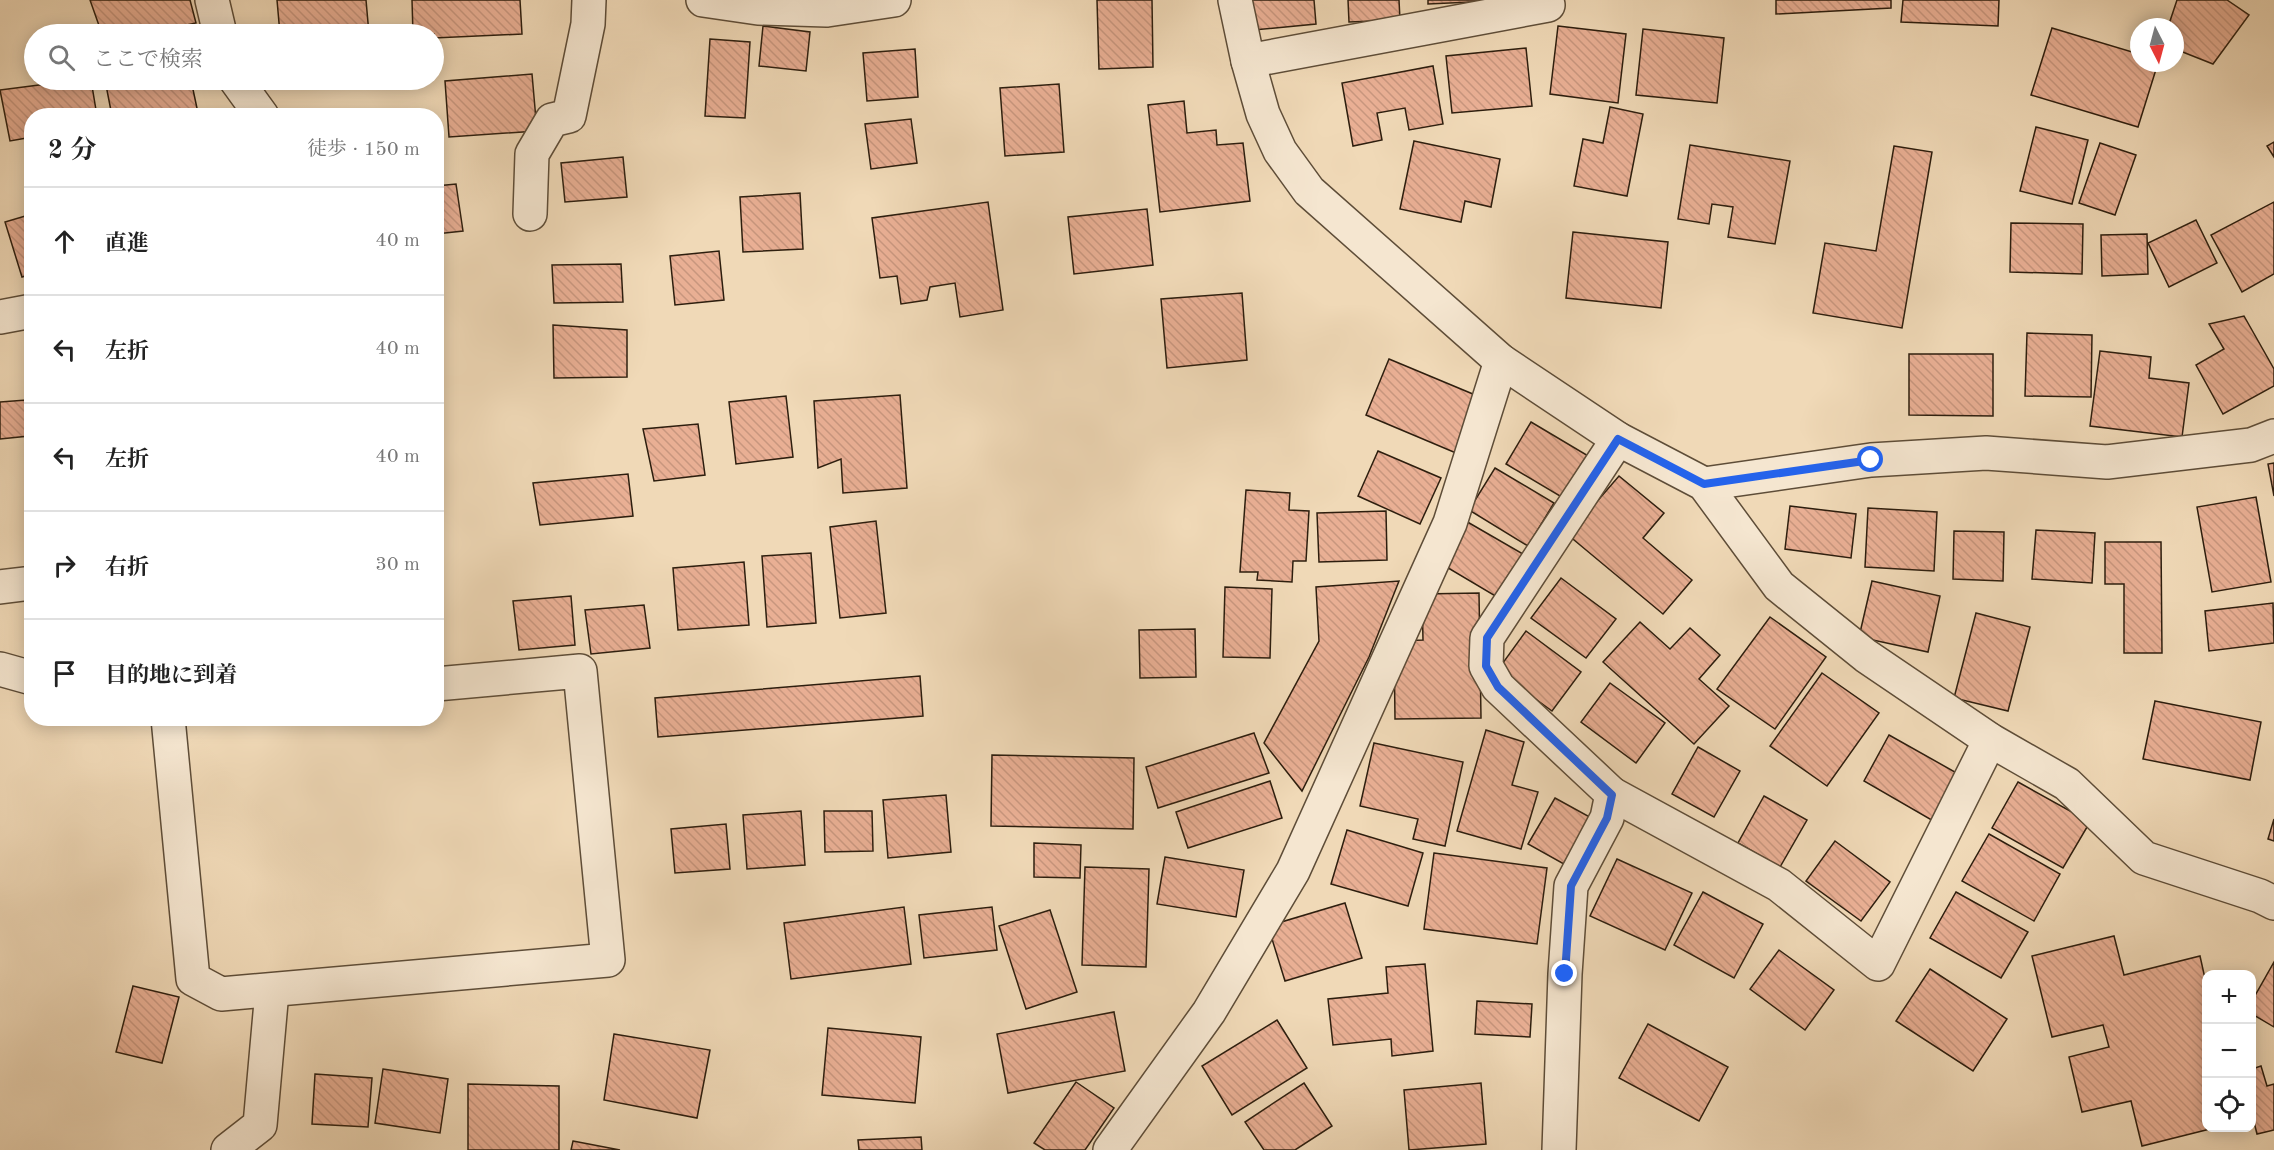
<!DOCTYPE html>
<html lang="ja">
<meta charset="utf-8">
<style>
:root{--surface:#fff;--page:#f6f6f6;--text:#222;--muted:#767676;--line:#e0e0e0}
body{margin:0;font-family:"Old Standard TT","Noto Serif JP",serif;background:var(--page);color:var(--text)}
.controls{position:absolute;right:18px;bottom:18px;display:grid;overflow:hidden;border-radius:12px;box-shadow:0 3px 15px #0003}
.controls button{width:54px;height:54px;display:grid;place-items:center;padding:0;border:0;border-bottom:2px solid var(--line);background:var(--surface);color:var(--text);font:30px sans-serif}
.compass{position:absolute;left:2130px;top:18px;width:54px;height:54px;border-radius:50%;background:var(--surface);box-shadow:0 3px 15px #0003;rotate:174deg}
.stop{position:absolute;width:18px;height:18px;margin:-14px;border:4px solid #2563eb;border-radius:50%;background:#fff}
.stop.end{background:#2563eb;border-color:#fff;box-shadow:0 2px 6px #0008}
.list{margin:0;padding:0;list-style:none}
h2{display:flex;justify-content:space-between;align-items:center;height:78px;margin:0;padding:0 24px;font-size:26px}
h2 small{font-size:20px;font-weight:400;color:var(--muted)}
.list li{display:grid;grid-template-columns:39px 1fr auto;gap:18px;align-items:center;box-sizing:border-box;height:108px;padding:0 24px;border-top:2px solid var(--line)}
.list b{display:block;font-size:22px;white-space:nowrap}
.list em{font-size:20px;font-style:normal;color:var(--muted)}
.icon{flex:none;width:33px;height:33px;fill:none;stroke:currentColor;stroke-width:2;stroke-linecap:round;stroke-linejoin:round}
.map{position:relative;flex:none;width:2274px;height:1150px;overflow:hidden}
.search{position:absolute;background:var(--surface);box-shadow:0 3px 15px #0003;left:24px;top:24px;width:420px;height:66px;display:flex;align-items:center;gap:15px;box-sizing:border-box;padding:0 21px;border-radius:33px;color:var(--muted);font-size:22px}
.panel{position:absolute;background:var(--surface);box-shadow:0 3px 15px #0003;left:24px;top:108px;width:420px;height:618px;border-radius:24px}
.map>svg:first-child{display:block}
</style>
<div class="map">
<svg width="2274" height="1150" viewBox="0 0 2274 1150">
<defs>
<pattern id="building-back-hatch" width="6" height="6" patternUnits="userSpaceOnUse" patternTransform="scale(1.5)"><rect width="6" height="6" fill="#e9af94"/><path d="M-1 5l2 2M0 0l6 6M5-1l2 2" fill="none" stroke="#c8967e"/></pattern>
</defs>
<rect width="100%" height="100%" fill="#f0d9b7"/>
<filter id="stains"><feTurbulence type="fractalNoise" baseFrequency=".00333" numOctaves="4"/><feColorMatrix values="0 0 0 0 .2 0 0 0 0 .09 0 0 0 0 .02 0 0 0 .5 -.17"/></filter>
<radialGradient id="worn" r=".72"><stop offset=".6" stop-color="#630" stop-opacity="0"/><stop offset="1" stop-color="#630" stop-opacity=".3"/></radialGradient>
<g fill="url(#building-back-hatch)" stroke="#2d1e0e" stroke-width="1.5">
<polygon points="90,0 190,0 196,23 144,34 102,34"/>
<polygon points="277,0 366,0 369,34 280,34"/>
<polygon points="412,0 520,0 522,34 434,38 434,34 413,34"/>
<polygon points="1097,0 1152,0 1153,67 1099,69"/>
<polygon points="1251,0 1314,0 1316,24 1254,30"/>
<polygon points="1348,0 1399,0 1400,20 1349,22"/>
<polygon points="1428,0 1516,0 1428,4"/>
<polygon points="1776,0 1891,0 1891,8 1776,14"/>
<polygon points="1903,0 1999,0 1998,26 1901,22"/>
<polygon points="2177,0 2227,0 2249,15 2213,64 2175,49 2175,27 2168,27"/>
<polygon points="763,26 810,32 806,71 759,66"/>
<polygon points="1558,26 1626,34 1618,103 1550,94"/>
<polygon points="2052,28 2139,54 2139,63 2158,63 2138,127 2031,95"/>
<polygon points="1643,29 1724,38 1717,103 1636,95"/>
<polygon points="710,39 750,42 745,118 705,116"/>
<polygon points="1526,48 1532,106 1452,113 1446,56"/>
<polygon points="915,49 918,97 867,101 863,53"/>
<polygon points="1433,66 1443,124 1409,130 1405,108 1377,113 1382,140 1353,146 1342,83"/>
<polygon points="532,74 537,131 449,137 445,81"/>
<polygon points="78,80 91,80 97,116 32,116 32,137 10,141 0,90"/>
<polygon points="105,80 191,80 198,113 183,116 112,116"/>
<polygon points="1059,84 1064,152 1005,156 1000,88"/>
<polygon points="1184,101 1187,133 1216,130 1217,145 1243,143 1250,201 1160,212 1148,105"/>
<polygon points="1610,107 1643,114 1627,196 1574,186 1583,139 1603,143"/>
<polygon points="911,119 917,163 871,169 865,124"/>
<polygon points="2036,127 2088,140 2072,204 2020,191"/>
<polygon points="1414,141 1500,159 1491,207 1465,201 1461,222 1400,209"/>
<polygon points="2274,142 2274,157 2267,146"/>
<polygon points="2100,143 2136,155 2115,215 2079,203"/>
<polygon points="1690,145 1790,161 1775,244 1728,237 1733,207 1712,204 1709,224 1678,219"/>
<polygon points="1894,146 1932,152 1902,328 1813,313 1825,243 1876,251"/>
<polygon points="623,157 627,197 565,202 561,163"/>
<polygon points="456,184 463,231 436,234 436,186"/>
<polygon points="800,193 803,249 743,252 740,197"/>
<polygon points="988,202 1003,310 960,317 955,283 930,287 927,300 901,304 897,276 880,278 872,218"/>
<polygon points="2274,202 2274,274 2242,292 2211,235"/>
<polygon points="1147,209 1153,265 1074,274 1068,217"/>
<polygon points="32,214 32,274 22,277 5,222"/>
<polygon points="2196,220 2217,263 2169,287 2148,243"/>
<polygon points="2011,223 2083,224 2082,274 2010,272"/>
<polygon points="1573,232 1668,242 1661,308 1566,298"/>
<polygon points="2147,234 2148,274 2102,276 2101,235"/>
<polygon points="719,251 724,300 675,305 670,256"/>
<polygon points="621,264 623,302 554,303 552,265"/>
<polygon points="1242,293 1247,360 1167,368 1161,299"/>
<polygon points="2244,316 2274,369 2274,386 2223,414 2196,365 2224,349 2209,324"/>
<polygon points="553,325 627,330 627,377 554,378"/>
<polygon points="2027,333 2092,335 2091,397 2025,396"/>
<polygon points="2100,351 2151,357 2149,378 2189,383 2182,437 2090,426"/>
<polygon points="1909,354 1993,354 1993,416 1909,415"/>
<polygon points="1389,359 1480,397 1456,453 1366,415"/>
<polygon points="900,395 907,488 843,493 841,459 818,468 814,401"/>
<polygon points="786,396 793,457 736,464 729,402"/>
<polygon points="26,400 29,436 0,439 0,402"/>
<polygon points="1531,422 1590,457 1565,499 1506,464"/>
<polygon points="698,424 705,475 654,481 643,429"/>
<polygon points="1378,451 1441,478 1420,524 1358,496"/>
<polygon points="2274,463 2274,496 2268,464"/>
<polygon points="1495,468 1554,503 1528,546 1469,510"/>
<polygon points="628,474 633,516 540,525 533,483"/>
<polygon points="1619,476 1664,513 1643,538 1692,580 1663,614 1568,535"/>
<polygon points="1246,490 1290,493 1289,510 1309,511 1306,561 1293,561 1292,582 1257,580 1258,572 1240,572"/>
<polygon points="2256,497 2271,582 2212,592 2197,507"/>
<polygon points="1790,506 1856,514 1851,558 1785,549"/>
<polygon points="1868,508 1937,512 1934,571 1865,567"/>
<polygon points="1386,511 1387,560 1319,562 1317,513"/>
<polygon points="1464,520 1523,554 1497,597 1438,562"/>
<polygon points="876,521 886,613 840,618 830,527"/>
<polygon points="2036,530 2095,533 2092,583 2032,579"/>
<polygon points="1954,531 2004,532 2003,581 1953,579"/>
<polygon points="2105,542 2161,542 2162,653 2124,653 2124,584 2105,584"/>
<polygon points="811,553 816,623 767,627 762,556"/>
<polygon points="744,562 749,625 678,630 673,568"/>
<polygon points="1561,578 1616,619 1586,658 1531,618"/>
<polygon points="1399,581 1369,657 1302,791 1264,743 1319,641 1316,587"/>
<polygon points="1872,581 1940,596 1928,652 1859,637"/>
<polygon points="1225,587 1272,589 1270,658 1223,657"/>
<polygon points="1479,593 1481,718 1395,719 1394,641 1423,640 1422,594"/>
<polygon points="571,596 575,645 519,650 513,601"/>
<polygon points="2273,603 2274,643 2209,651 2205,611"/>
<polygon points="644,605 650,648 591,654 585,610"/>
<polygon points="1976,613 2030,627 2008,711 1954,698"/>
<polygon points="1770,617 1826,657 1775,729 1717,689"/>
<polygon points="1640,622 1670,649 1690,628 1720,655 1699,679 1729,706 1694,744 1603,662"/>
<polygon points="1195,629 1196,677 1140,678 1139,630"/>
<polygon points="1526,631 1581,672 1552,711 1497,671"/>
<polygon points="1822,673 1879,713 1827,786 1770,746"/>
<polygon points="920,676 923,716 658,737 655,698"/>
<polygon points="1610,683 1665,723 1636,763 1581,722"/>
<polygon points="2155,701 2261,722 2250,780 2143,759"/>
<polygon points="1486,730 1524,742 1512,785 1538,792 1521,849 1457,831"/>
<polygon points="1254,733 1269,773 1158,808 1146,767"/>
<polygon points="1889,735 1962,776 1935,822 1864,781"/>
<polygon points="1374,743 1463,762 1445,846 1413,839 1418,819 1360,806"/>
<polygon points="1698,747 1740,771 1714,817 1672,794"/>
<polygon points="992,755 1134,758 1133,829 991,826"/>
<polygon points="1270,781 1282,818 1188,848 1176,812"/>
<polygon points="2018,782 2090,822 2063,868 1992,828"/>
<polygon points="946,795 951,852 888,858 883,800"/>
<polygon points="1764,796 1807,820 1780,867 1738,843"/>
<polygon points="1555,798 1597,821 1571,868 1528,844"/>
<polygon points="801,811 805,865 747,869 743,815"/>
<polygon points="824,811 872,811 873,851 825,852"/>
<polygon points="2274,819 2274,841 2268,839"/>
<polygon points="726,824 730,869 675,873 671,829"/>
<polygon points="1347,830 1423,853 1408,906 1331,884"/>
<polygon points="1989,834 2060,874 2034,921 1962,881"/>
<polygon points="1835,841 1890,882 1861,921 1806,881"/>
<polygon points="1034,843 1081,845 1080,878 1034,877"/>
<polygon points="1434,853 1547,868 1537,944 1424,929"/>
<polygon points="1165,857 1244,870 1236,917 1157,904"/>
<polygon points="1617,859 1692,893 1665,950 1590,916"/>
<polygon points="1085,867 1149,869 1146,967 1082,965"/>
<polygon points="1703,892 1763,924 1734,978 1674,945"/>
<polygon points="1956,892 2028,932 2001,978 1930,938"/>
<polygon points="1345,903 1362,958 1285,981 1268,926"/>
<polygon points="904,907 911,964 791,979 784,923"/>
<polygon points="992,907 997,950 924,958 919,915"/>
<polygon points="1050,910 1077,992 1026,1009 999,926"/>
<polygon points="2114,936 2124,975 2200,956 2206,983 2206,1128 2214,1128 2142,1146 2131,1101 2082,1112 2069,1057 2109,1047 2103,1025 2052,1037 2032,956"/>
<polygon points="1779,950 1834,990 1805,1030 1750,989"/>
<polygon points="2274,962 2274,1027 2252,1014 2252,1001"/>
<polygon points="1425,964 1433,1051 1392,1056 1391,1039 1333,1045 1328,999 1388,993 1386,967"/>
<polygon points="1930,969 2007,1019 1973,1071 1896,1021"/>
<polygon points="133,986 179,997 162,1063 116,1052"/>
<polygon points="1477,1001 1532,1004 1530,1037 1475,1034"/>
<polygon points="1114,1012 1125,1071 1008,1093 997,1034"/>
<polygon points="1277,1020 1307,1068 1232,1115 1202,1066"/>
<polygon points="1648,1024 1728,1067 1699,1121 1619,1078"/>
<polygon points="828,1028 921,1037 915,1103 822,1095"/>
<polygon points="614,1034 710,1050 697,1118 604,1100"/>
<polygon points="2261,1066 2267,1086 2274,1084 2274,1130 2257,1134 2252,1114 2252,1069"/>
<polygon points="383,1069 448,1079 440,1133 375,1123"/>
<polygon points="315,1074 372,1078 368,1127 312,1124"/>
<polygon points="1076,1082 1114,1108 1085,1150 1045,1150 1034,1143"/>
<polygon points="1304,1083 1332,1126 1295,1150 1264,1150 1245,1122"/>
<polygon points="1481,1083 1486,1144 1409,1150 1404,1090"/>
<polygon points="468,1084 559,1086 559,1150 468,1150"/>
<polygon points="921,1137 922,1150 859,1150 858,1140"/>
<polygon points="573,1141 620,1150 571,1150"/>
</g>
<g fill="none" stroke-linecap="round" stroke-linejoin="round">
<defs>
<g id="minor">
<polyline points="212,0 220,34"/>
<polyline points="703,0 758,8 827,10 894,0"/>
<polyline points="1235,0 1248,61 1263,114 1280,151 1309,191 1501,361 1618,439 1704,484 1779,586 1866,656 1990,740 2067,784 2144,858 2260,896 2274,903"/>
<polyline points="1248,61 1548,5"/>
<polyline points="236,80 262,116"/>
<polyline points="530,214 532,154 552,120 569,116 588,24 589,0"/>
<polyline points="0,317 32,311"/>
<polyline points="1704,484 1871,460 1986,453 2107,462 2251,445 2274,436"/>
<polyline points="0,587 32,583"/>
<polyline points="0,669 32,678"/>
<polyline points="168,718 193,979 221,994 608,960 580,671 436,684"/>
<polyline points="1612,794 1779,885 1878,964 1990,740"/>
<polyline points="228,1150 260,1125 272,991"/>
<polyline points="1110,1150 1209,1012 1293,871 1450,523 1501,361"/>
<polyline points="1559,1150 1565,974 1571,886 1607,818 1612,794 1498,687 1486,666 1487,638 1618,439"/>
</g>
</defs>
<use href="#minor" stroke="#5e4d38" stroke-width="36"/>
<use href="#minor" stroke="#f5e6d0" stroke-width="33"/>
</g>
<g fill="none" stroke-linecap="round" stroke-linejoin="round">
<polyline stroke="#2563eb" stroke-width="8" points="1565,974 1571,886 1607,818 1612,795 1498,687 1486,666 1487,638 1618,439 1704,484 1871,460"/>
</g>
<rect width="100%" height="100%" filter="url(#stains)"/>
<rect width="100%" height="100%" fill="url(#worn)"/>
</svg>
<div class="controls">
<button>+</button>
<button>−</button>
<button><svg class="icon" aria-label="locate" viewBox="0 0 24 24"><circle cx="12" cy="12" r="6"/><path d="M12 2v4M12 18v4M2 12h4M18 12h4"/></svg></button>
</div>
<svg class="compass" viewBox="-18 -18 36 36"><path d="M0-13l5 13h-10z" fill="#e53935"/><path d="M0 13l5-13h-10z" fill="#767676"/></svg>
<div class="stop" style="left:1871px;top:460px"></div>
<div class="stop end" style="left:1565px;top:974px"></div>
<div class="search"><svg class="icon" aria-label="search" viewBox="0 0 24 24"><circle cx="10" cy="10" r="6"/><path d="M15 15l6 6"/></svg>ここで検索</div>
<section class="panel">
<h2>2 分<small>徒歩 · 150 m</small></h2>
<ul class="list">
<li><svg class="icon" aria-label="ahead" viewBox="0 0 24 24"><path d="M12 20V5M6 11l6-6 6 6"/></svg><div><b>直進</b></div><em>40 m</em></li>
<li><svg class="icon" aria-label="left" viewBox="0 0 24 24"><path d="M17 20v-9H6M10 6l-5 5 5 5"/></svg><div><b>左折</b></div><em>40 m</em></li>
<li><svg class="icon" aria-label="left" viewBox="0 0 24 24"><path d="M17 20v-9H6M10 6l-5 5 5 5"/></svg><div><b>左折</b></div><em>40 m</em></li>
<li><svg class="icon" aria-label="right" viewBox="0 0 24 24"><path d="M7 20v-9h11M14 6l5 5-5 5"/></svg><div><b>右折</b></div><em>30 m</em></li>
<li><svg class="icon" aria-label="arrive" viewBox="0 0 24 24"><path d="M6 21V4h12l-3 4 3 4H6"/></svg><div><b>目的地に到着</b></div></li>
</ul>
</section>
</div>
